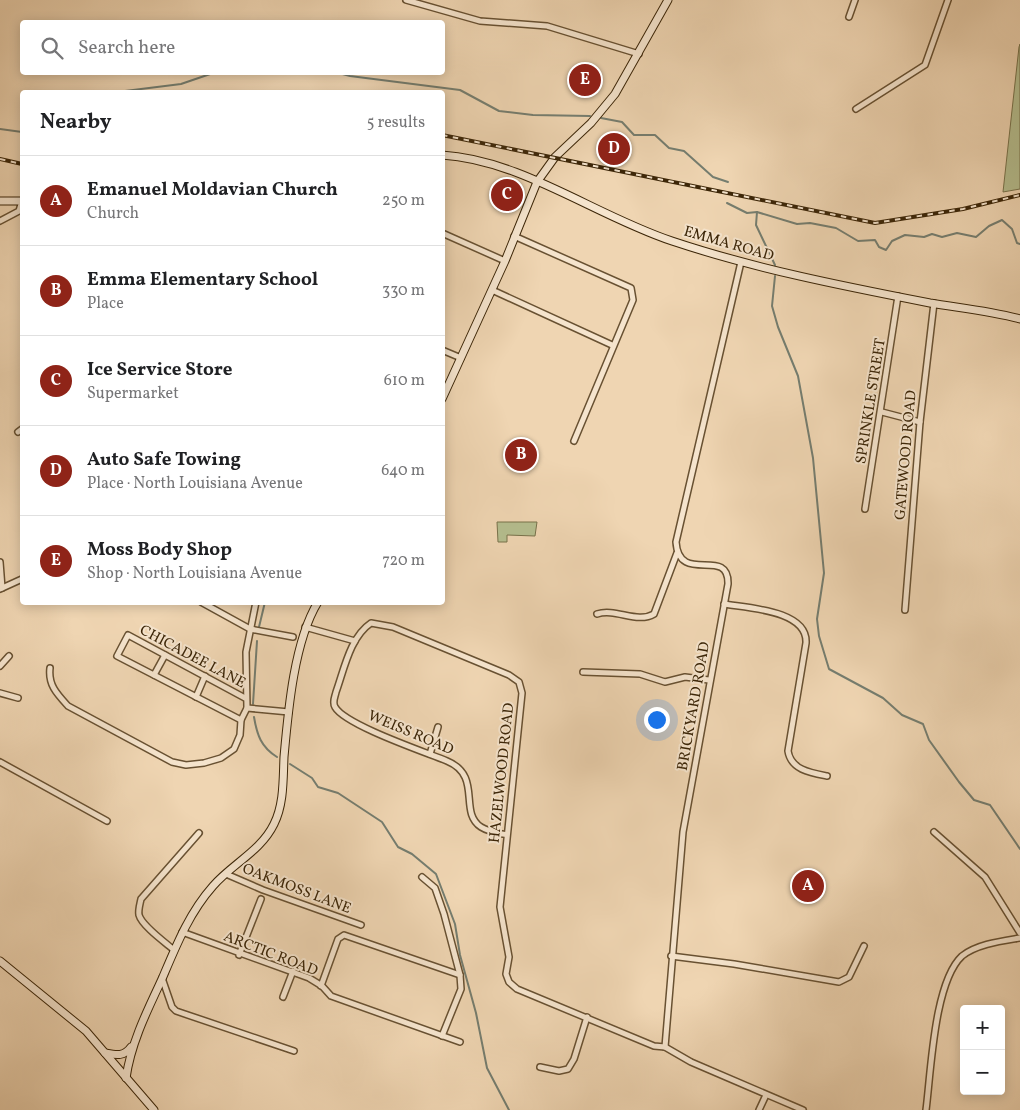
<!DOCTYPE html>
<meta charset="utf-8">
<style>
:root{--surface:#fff;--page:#f2f2f2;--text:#202124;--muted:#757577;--line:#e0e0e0;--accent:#8f2418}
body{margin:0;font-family:Vollkorn,serif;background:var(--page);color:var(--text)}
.controls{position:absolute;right:15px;bottom:15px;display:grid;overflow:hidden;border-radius:5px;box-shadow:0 2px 12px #0003}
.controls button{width:45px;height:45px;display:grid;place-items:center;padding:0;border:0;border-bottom:1px solid var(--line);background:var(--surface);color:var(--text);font:25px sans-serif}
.you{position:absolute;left:656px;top:719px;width:18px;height:18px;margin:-12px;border:4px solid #fff;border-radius:50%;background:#1a73e8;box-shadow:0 0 0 8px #1a73e833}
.badge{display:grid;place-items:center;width:32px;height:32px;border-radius:50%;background:var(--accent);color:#fff;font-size:16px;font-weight:700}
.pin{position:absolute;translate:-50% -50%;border:2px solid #fff;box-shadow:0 1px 5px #0006}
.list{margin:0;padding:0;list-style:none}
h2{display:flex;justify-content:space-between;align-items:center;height:65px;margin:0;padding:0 20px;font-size:21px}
h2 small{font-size:16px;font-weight:400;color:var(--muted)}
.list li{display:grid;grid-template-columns:32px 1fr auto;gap:15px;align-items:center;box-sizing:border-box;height:90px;padding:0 20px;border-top:1px solid var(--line)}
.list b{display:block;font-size:19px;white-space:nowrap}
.list p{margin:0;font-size:16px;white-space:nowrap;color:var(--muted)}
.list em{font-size:16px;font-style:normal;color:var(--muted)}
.icon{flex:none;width:28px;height:28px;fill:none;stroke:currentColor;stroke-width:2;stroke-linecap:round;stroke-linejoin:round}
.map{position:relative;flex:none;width:1020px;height:1110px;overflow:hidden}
.search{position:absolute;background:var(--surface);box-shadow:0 2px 12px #0003;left:20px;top:20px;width:425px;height:55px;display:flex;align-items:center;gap:12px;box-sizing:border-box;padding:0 18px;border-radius:5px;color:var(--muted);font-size:19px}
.panel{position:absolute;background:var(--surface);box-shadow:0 2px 12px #0003;left:20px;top:90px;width:425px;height:515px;border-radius:5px}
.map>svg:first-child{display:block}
</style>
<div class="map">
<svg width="1020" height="1110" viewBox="0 0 1020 1110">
<rect width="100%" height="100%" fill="#efd5b2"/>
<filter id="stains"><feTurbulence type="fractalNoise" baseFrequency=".004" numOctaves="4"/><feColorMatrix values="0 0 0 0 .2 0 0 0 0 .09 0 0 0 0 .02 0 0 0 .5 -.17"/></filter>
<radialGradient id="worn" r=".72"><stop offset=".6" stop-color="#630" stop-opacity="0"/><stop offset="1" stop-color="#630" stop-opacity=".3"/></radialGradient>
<g fill="#b5be8f" stroke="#78724b">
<polygon points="1020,44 1020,189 1003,192 1019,47"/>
<polygon points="497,522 537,522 535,536 507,535 507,542 498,542"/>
</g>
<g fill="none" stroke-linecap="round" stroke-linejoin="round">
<g stroke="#757d6f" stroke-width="2">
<polyline points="335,72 350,76 460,90 499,111 533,115 590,116"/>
<polyline points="117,92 181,84 216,72"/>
<polyline points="601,118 622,122 634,135 655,135 669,148 684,151 713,177 728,182"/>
<polyline points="0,129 22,132"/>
<polyline points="727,203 747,213 757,212 797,224 810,223 836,228 858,241 875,240 879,247 886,250 892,241 905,235 924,237 932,234 942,237 957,233 976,237 989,226 1002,220 1012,229 1017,243 1020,244"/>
<polyline points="757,212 756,225 775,265"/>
<polyline points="775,276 772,306 778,327 798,376 813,458 824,573 817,619 819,636 829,669 883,698 902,715 923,724 929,740 959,782 974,800 990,805 1020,849"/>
<polyline points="259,627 265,602"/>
<polyline points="253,704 257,641"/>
<path d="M 254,717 C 257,735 261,747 277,757"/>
<polyline points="290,764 312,778 318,787 338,793 382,822 398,847 412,854 436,874 455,924 460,955 476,1013 487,1068 509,1110"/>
</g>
<defs>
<g id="street">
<polyline points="406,0 480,21 547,26 639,54"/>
<polyline points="849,17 855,0"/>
<polyline points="856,109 925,65 948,0"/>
<polyline points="0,221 19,211 22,201"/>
<polyline points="442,233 505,261"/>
<polyline points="514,236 631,288 633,300 574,441"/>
<polyline points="492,290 612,345"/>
<polyline points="442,350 461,358"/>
<polyline points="882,412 920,422"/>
<polyline points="18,432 22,429"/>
<polyline points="865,509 898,296"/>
<polyline points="0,562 2,588"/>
<polyline points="0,589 22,579"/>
<polyline points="201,602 250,629 293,637"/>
<path d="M 724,604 C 747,608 808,610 806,643 L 788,751 C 791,770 811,773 827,776"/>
<polyline points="905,610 920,422 934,303"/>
<path d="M 597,614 C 616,608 637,624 654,614 L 677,553"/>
<polyline points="305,627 355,641"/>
<polyline points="0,666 9,656"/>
<path d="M 50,668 C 48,685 57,694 68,706 L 172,762 L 186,765 L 204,763 L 221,758 L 234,749 L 240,735 L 241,720 L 247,708 L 246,652 L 256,602"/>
<polyline points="583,672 640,674 665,682 685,677 709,680"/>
<polyline points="154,675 165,655"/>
<polyline points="0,693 18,698"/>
<polyline points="196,697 205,676"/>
<polyline points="247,708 289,712"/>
<polyline points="241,720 117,656 128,635 245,698"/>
<polyline points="430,754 438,727"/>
<polyline points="0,762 107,821"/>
<polyline points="934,832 985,877 1020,933"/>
<path d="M 507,835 C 498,833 489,832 481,827 C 458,812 483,776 447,761 C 425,752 345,725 335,707 C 332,702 335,697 336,692 C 344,670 350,637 371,623 L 393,627 L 509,675 L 519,682 L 522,693 L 500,907 L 509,957 L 506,974 L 509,982 L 517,989 L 654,1046 L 665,1047 L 691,1062 L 803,1110"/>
<polyline points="226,874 263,890 361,925"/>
<polyline points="422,877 435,888 444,914 460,975 461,989 442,1036"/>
<polyline points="182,932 309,978 322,986 331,996 460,1042"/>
<path d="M 174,950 C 166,943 142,926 139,915 C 138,910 140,904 141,899 L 199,833"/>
<polyline points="239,955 261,899"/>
<polyline points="671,956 734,964 839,982 849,977 864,946"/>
<polyline points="162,978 172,1007 176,1011 294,1051"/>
<polyline points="321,986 338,939 344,935 460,975"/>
<polyline points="283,997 293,971"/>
<path d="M 665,1047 L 683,832 L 728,584 C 729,545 679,586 676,542 L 741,262"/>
<polyline points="540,1067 559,1071 568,1069 574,1059 587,1017"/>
<polyline points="759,1110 766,1095"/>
<path d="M 926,1110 C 931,1072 934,982 962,956 C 977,944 1002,941 1020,938"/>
</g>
<g id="secondary">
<path d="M 442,155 C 522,160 596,216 672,241 C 756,269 843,286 930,303 C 960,308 991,311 1020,319"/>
<polyline points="0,201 22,201"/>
<polyline points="442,399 505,261 537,182 555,157 591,123 615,94 668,0"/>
<polyline points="0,961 86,1031 154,1110"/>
<path d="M 105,1053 C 116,1055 124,1057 131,1047"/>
<path d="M 126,1078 C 131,1043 147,1011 162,979 C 176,946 189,913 213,886 C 232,864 261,851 274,824 C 284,804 283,780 284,757 C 288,712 294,641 318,602"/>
</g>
</defs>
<use href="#street" stroke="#685132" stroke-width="8"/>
<use href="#secondary" stroke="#3b2507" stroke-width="9"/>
<use href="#street" stroke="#f5e4cd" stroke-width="5"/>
<use href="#secondary" stroke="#f5e4cd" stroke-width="7"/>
<defs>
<g id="rail">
<polyline points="442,135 875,223 963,209 1020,195"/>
<polyline points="0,159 22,164"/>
</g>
</defs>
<use href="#rail" stroke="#3b2507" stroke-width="4"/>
<use href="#rail" stroke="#f5e4cd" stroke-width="2" stroke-dasharray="5.5" stroke-linecap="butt"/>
</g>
<g text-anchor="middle" stroke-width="4" stroke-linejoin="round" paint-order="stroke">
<g font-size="15" fill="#3b2507" stroke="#f5e4cd">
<text transform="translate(729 243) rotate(16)" y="5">EMMA ROAD</text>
<text transform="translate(870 401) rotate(-81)" y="5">SPRINKLE STREET</text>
<text transform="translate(905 455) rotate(-85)" y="5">GATEWOOD ROAD</text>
<text transform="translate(193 656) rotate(28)" y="5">CHICADEE LANE</text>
<text transform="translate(693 706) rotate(-80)" y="5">BRICKYARD ROAD</text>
<text transform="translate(411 732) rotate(23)" y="5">WEISS ROAD</text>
<text transform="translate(501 773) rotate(-84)" y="5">HAZELWOOD ROAD</text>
<text transform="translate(297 888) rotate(21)" y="5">OAKMOSS LANE</text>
<text transform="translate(271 953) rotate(21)" y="5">ARCTIC ROAD</text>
</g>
</g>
<rect width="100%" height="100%" filter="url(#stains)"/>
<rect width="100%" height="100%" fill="url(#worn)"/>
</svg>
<div class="controls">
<button>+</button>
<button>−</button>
</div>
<div class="you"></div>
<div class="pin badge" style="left:808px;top:886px">A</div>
<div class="pin badge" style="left:521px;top:455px">B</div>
<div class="pin badge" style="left:507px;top:195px">C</div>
<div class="pin badge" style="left:614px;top:149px">D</div>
<div class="pin badge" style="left:585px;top:80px">E</div>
<div class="search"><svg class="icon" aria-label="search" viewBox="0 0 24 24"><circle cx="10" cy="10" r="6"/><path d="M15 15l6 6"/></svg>Search here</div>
<section class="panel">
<h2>Nearby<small>5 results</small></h2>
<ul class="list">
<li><span class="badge">A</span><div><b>Emanuel Moldavian Church</b><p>Church</p></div><em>250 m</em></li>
<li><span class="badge">B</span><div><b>Emma Elementary School</b><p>Place</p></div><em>330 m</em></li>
<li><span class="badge">C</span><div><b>Ice Service Store</b><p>Supermarket</p></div><em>610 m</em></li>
<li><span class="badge">D</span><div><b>Auto Safe Towing</b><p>Place · North Louisiana Avenue</p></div><em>640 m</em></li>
<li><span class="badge">E</span><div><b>Moss Body Shop</b><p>Shop · North Louisiana Avenue</p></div><em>720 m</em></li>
</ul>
</section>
</div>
